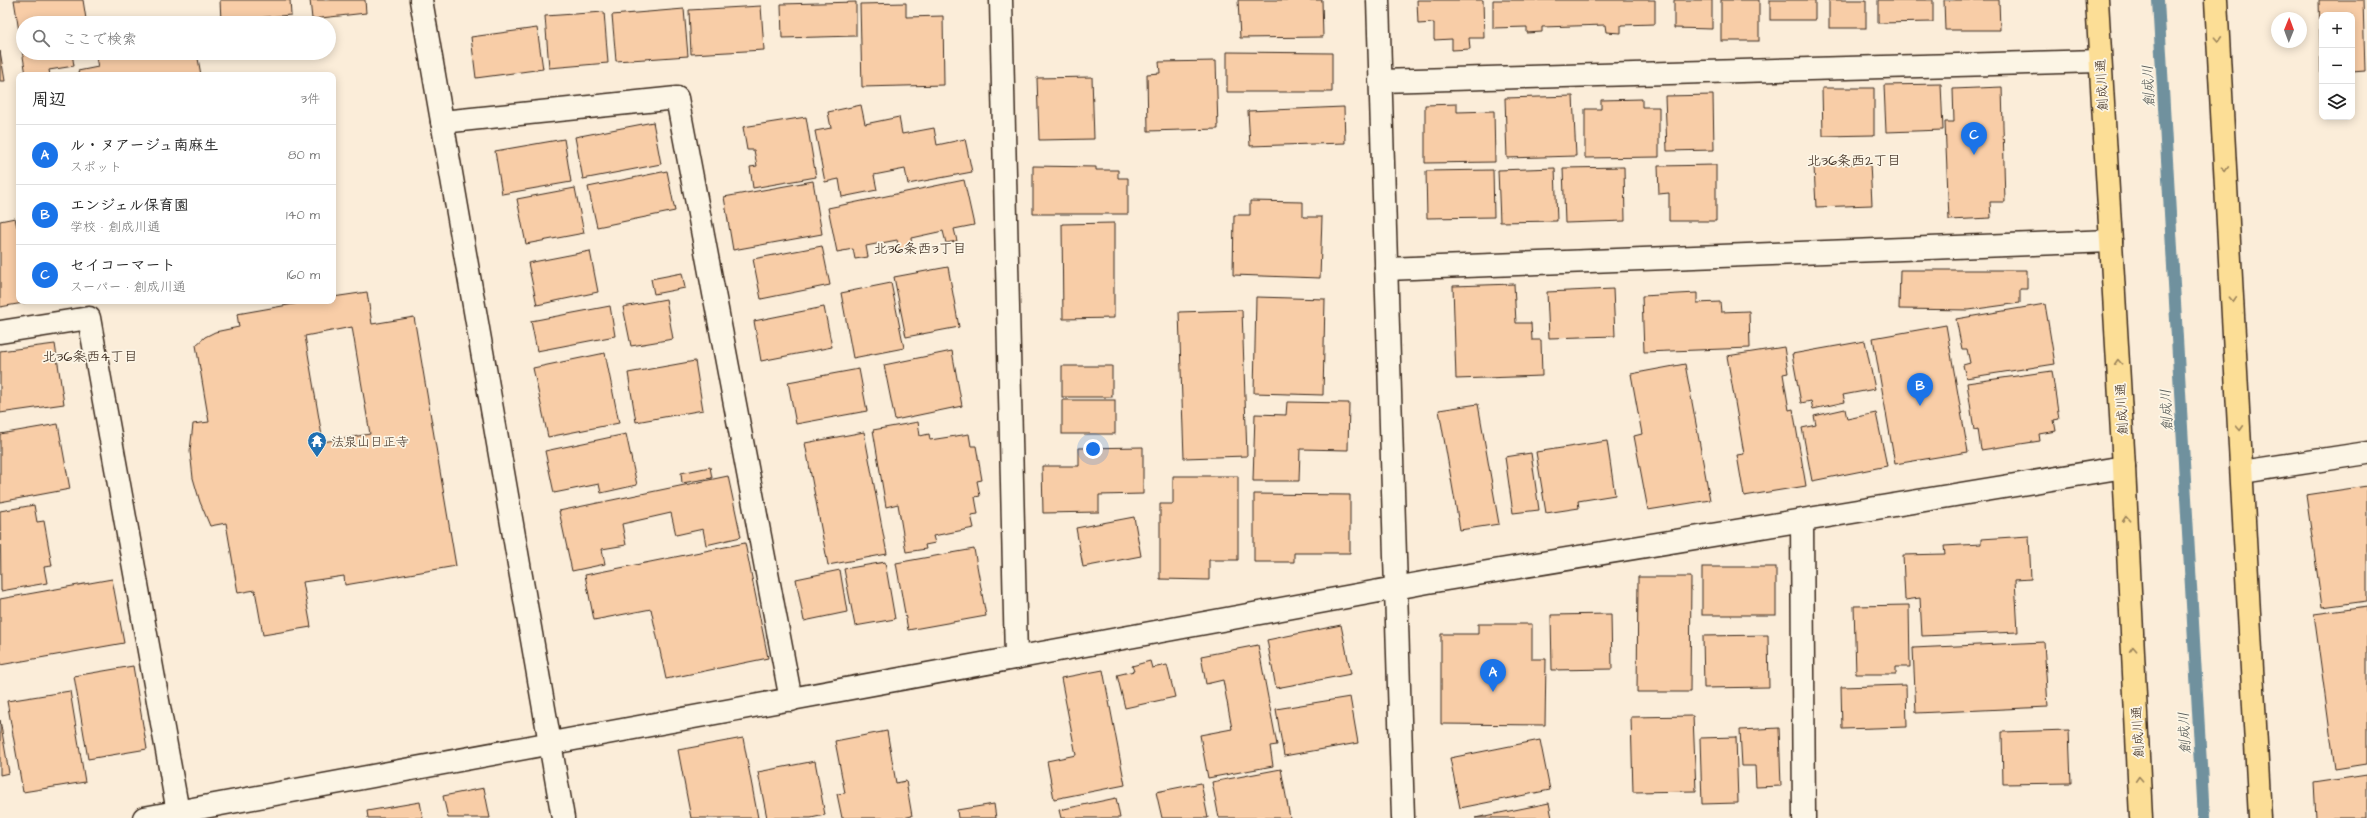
<!DOCTYPE html>
<html lang="ja">
<meta charset="utf-8">
<style>
:root{--surface:#fff;--page:#f2f2f2;--text:#222;--muted:#767676;--line:#e0e0e0;--accent:#1a73e8}
body{margin:0;font-family:"Architects Daughter","Klee One",sans-serif;background:var(--page);color:var(--text)}
.controls{position:absolute;right:12px;top:12px;display:grid;overflow:hidden;border-radius:8px;box-shadow:0 2px 10px #0003}
.controls button{width:36px;height:36px;display:grid;place-items:center;padding:0;border:0;border-bottom:1px solid var(--line);background:var(--surface);color:var(--text);font:20px sans-serif}
.compass{position:absolute;left:2271px;top:12px;width:36px;height:36px;border-radius:50%;background:var(--surface);box-shadow:0 2px 10px #0003;rotate:1deg}
.you{position:absolute;left:1093px;top:449px;width:14px;height:14px;margin:-10px;border:3px solid #fff;border-radius:50%;background:#1a73e8;box-shadow:0 0 0 6px #1a73e833}
.badge{display:grid;place-items:center;width:26px;height:26px;border-radius:50%;background:var(--accent);color:#fff;font-size:13px;font-weight:700}
.pin{position:absolute;translate:-50% -33px;filter:drop-shadow(0 1px 2px #0008)}
.pin::after{content:'';position:absolute;top:21px;width:14px;height:12px;background:inherit;clip-path:polygon(0 0,100% 0,50% 100%)}
.list{margin:0;padding:0;list-style:none}
h2{display:flex;justify-content:space-between;align-items:center;height:52px;margin:0;padding:0 16px;font-size:17px}
h2 small{font-size:13px;font-weight:400;color:var(--muted)}
.list li{display:grid;grid-template-columns:26px 1fr auto;gap:12px;align-items:center;box-sizing:border-box;height:60px;padding:0 16px;border-top:1px solid var(--line)}
.list b{display:block;font-size:15px;white-space:nowrap}
.list p{margin:0;font-size:13px;white-space:nowrap;color:var(--muted)}
.list em{font-size:13px;font-style:normal;color:var(--muted)}
.icon{flex:none;width:22px;height:22px;fill:none;stroke:currentColor;stroke-width:2;stroke-linecap:round;stroke-linejoin:round}
.map{position:relative;flex:none;width:2367px;height:818px;overflow:hidden}
.search{position:absolute;background:var(--surface);box-shadow:0 2px 10px #0003;left:16px;top:16px;width:320px;height:44px;display:flex;align-items:center;gap:10px;box-sizing:border-box;padding:0 14px;border-radius:22px;color:var(--muted);font-size:15px}
.panel{position:absolute;background:var(--surface);box-shadow:0 2px 10px #0003;left:16px;top:72px;width:320px;height:232px;border-radius:8px}
.map>svg:first-child{display:block}
</style>
<div class="map">
<svg width="2367" height="818" viewBox="0 0 2367 818">
<rect width="100%" height="100%" fill="#fbedd9"/>
<filter id="ink" filterUnits="userSpaceOnUse"><feTurbulence type="fractalNoise" baseFrequency=".025" numOctaves="2"/><feDisplacementMap in="SourceGraphic" scale="8" xChannelSelector="R" yChannelSelector="G"/><feConvolveMatrix kernelMatrix="1 2 1 2 8 2 1 2 1" color-interpolation-filters="sRGB"/></filter>
<g filter="url(#ink)">
<g fill="none" stroke-linecap="round" stroke-linejoin="round">
<polyline stroke="#6f919e" stroke-width="12" points="2158,0 2204,818"/>
</g>
<g fill="#f8cda7" stroke="#3b2a1e" fill-rule="evenodd">
<polygon points="14,0 83,0 86,19 67,23 23,23 23,53 72,53 74,66 49,70 50,75 26,75"/>
<polygon points="220,0 290,0 291,15 221,21"/>
<polygon points="310,0 365,0 366,13 312,19"/>
<polygon points="1238,0 1322,0 1323,37 1240,38"/>
<polygon points="1417,0 1483,0 1484,38 1469,38 1470,49 1452,50 1452,39 1434,40 1434,23 1418,24"/>
<polygon points="1493,0 1655,0 1655,24 1621,25 1621,33 1606,32 1605,25 1542,27 1542,32 1527,33 1527,27 1493,28"/>
<polygon points="1674,0 1712,0 1712,29 1674,28"/>
<rect x="1721" y="0" width="38" height="41"/>
<rect x="1770" y="0" width="45" height="20"/>
<rect x="1829" y="0" width="37" height="28"/>
<polygon points="1878,0 1933,0 1933,22 1878,23"/>
<polygon points="1944,0 1999,0 2000,30 1945,30"/>
<polygon points="2319,0 2363,0 2365,71 2352,72 2352,15 2322,15 2321,73"/>
<polygon points="856,2 856,36 782,38 781,4"/>
<polygon points="906,3 906,17 943,16 944,85 862,87 860,4"/>
<polygon points="761,6 764,50 691,54 689,10"/>
<polygon points="684,9 688,56 616,61 612,15"/>
<polygon points="604,12 608,63 549,68 545,16"/>
<polygon points="537,28 543,69 476,78 471,37"/>
<polygon points="0,51 5,81 0,81"/>
<polygon points="1227,52 1332,53 1332,92 1227,92"/>
<polygon points="95,53 197,53 201,75 79,75 78,71 98,67"/>
<polygon points="1216,61 1218,129 1148,131 1147,74 1160,73 1159,62"/>
<polygon points="1092,77 1094,139 1039,140 1037,78"/>
<polygon points="1941,84 1943,130 1886,132 1884,85"/>
<polygon points="2002,87 2005,202 1990,202 1991,218 1949,220 1945,122 1954,122 1953,89"/>
<polygon points="1822,88 1874,88 1874,135 1823,136"/>
<polygon points="1713,95 1714,150 1667,151 1665,96"/>
<polygon points="1573,96 1576,156 1507,158 1505,98"/>
<polygon points="1642,99 1642,107 1659,107 1659,157 1585,158 1585,109 1601,109 1601,100"/>
<polygon points="1457,104 1457,112 1494,111 1495,162 1425,163 1425,105"/>
<polygon points="861,105 865,124 899,117 902,134 934,128 937,145 965,139 972,172 908,184 905,169 874,175 877,190 842,197 839,179 825,182 815,131 831,128 828,112"/>
<polygon points="1344,107 1345,143 1250,146 1248,111"/>
<polygon points="806,117 816,177 753,188 750,167 757,166 754,150 747,150 743,127"/>
<polygon points="653,122 661,164 583,179 575,137"/>
<polygon points="564,139 571,182 502,194 495,151"/>
<polygon points="1870,163 1872,205 1816,207 1814,166"/>
<polygon points="1716,165 1716,221 1669,221 1669,193 1659,194 1658,166"/>
<polygon points="1033,166 1096,167 1096,170 1118,170 1118,178 1128,178 1128,214 1033,214"/>
<polygon points="1624,167 1625,221 1565,223 1563,168"/>
<polygon points="1555,168 1557,221 1500,222 1498,170"/>
<polygon points="1493,170 1494,217 1427,218 1426,171"/>
<polygon points="667,171 675,211 597,227 588,187"/>
<polygon points="964,180 974,225 954,229 957,241 946,243 943,231 911,238 912,248 900,251 897,240 866,246 868,257 855,259 853,249 837,252 828,208"/>
<polygon points="813,181 822,234 733,250 724,197"/>
<polygon points="575,188 584,233 526,244 517,199"/>
<polygon points="1250,201 1303,202 1303,217 1322,217 1320,278 1233,275 1234,215 1250,215"/>
<polygon points="15,218 17,227 19,226 19,301 35,301 0,307 0,221"/>
<polygon points="1114,223 1114,318 1063,319 1062,224"/>
<polygon points="822,246 830,285 761,299 753,259"/>
<polygon points="590,251 598,292 537,305 528,263"/>
<polygon points="948,267 959,327 906,337 894,277"/>
<polygon points="1900,270 2027,270 2027,289 2020,289 2020,303 1969,310 1899,309"/>
<polygon points="682,273 685,288 654,294 651,279"/>
<polygon points="891,283 904,348 853,358 841,293"/>
<polygon points="1514,284 1516,323 1531,323 1532,340 1541,340 1542,376 1456,379 1453,286"/>
<polygon points="1613,289 1615,336 1549,338 1547,292"/>
<path d="M 367,292 L 372,324 L 414,317 L 456,566 L 345,585 L 344,576 L 303,582 L 311,627 L 263,635 L 255,590 L 238,593 L 226,523 L 210,526 L 200,502 L 193,478 L 190,451 L 193,424 L 209,422 L 196,345 L 205,337 L 215,332 L 239,327 L 237,314 L 311,301 L 333,301 L 333,297 ZM 352,327 L 370,434 L 323,442 L 305,336 Z"/>
<polygon points="1697,293 1697,303 1720,302 1721,312 1749,311 1750,348 1644,352 1642,296"/>
<polygon points="1256,297 1325,299 1323,395 1254,393"/>
<polygon points="666,299 673,339 631,346 623,307"/>
<polygon points="2045,304 2055,364 1966,378 1963,365 1970,363 1967,349 1962,349 1956,319"/>
<polygon points="610,306 615,336 537,351 531,321"/>
<polygon points="824,307 832,347 761,361 754,321"/>
<polygon points="1242,310 1247,456 1184,458 1179,312"/>
<polygon points="1946,325 1968,452 1895,464 1873,338"/>
<polygon points="1865,341 1875,389 1843,395 1845,402 1813,409 1811,401 1801,403 1792,354"/>
<polygon points="55,344 64,404 0,413 0,351"/>
<polygon points="1784,347 1788,373 1783,374 1789,410 1793,409 1806,486 1744,496 1737,455 1744,454 1727,356"/>
<polygon points="952,351 962,406 895,420 884,365"/>
<polygon points="605,353 619,423 548,437 533,368"/>
<polygon points="695,361 703,410 636,422 628,373"/>
<polygon points="1685,364 1710,500 1648,510 1634,436 1642,434 1631,374"/>
<rect x="1062" y="366" width="50" height="31"/>
<polygon points="859,369 867,411 796,424 788,382"/>
<polygon points="2052,371 2059,419 2054,420 2056,431 2039,434 2040,441 1981,450 1978,429 1974,430 1967,383"/>
<rect x="1062" y="400" width="53" height="34"/>
<polygon points="1287,402 1349,403 1348,450 1300,449 1299,481 1253,481 1255,414 1286,415"/>
<polygon points="1478,404 1499,524 1460,530 1439,410"/>
<polygon points="1845,409 1847,419 1876,413 1887,466 1812,481 1802,428 1816,425 1814,416"/>
<polygon points="918,422 920,436 929,434 930,440 969,434 971,446 976,446 982,480 977,481 980,496 975,497 978,514 971,515 974,528 933,536 935,543 925,545 926,549 906,552 898,504 886,507 873,430"/>
<polygon points="58,424 70,489 0,502 0,434"/>
<polygon points="864,432 887,554 828,565 805,443"/>
<polygon points="626,434 637,485 601,493 599,484 554,493 545,451"/>
<polygon points="1607,441 1615,495 1578,501 1579,508 1546,513 1536,452"/>
<polygon points="1143,447 1143,494 1099,495 1099,512 1043,513 1042,466 1079,466 1079,448"/>
<polygon points="1531,453 1539,510 1513,513 1505,457"/>
<polygon points="710,467 712,478 682,483 681,473"/>
<polygon points="728,476 741,537 706,545 703,529 676,535 671,513 622,524 626,545 602,549 605,564 572,571 559,511"/>
<polygon points="1173,476 1238,476 1238,560 1209,560 1209,580 1160,579 1160,504 1173,504"/>
<polygon points="2367,486 2367,601 2322,607 2306,495"/>
<polygon points="1254,494 1350,495 1350,553 1294,553 1294,562 1254,562"/>
<polygon points="34,505 37,522 44,521 52,566 44,567 47,583 1,591 0,511"/>
<polygon points="1134,517 1141,556 1083,567 1076,528"/>
<polygon points="2029,536 2031,579 2015,580 2018,632 1922,636 1920,598 1905,600 1903,555 1945,554 1944,546 1981,544 1981,539"/>
<polygon points="745,543 768,658 666,679 651,609 594,620 585,575"/>
<polygon points="974,549 986,616 908,630 896,563"/>
<polygon points="885,562 895,619 855,626 844,569"/>
<rect x="1702" y="567" width="74" height="48"/>
<polygon points="840,570 847,612 804,621 796,579"/>
<polygon points="1638,577 1691,577 1690,692 1637,692"/>
<polygon points="112,579 124,643 0,665 0,599"/>
<polygon points="1909,605 1910,667 1896,667 1896,674 1856,674 1854,606"/>
<polygon points="2367,607 2367,764 2335,769 2314,614"/>
<polygon points="1611,614 1612,669 1552,670 1551,615"/>
<polygon points="1478,624 1532,624 1532,659 1546,659 1545,725 1441,724 1441,634 1478,634"/>
<polygon points="1341,625 1351,674 1276,688 1267,640"/>
<polygon points="1768,635 1769,687 1704,688 1703,636"/>
<polygon points="2044,642 2048,707 1916,713 1913,648"/>
<polygon points="1258,645 1277,745 1270,746 1273,766 1208,778 1200,735 1232,729 1223,680 1206,684 1201,656"/>
<polygon points="1150,661 1152,668 1167,665 1175,697 1125,708 1117,675 1134,671 1132,666"/>
<polygon points="133,666 147,749 88,759 74,676"/>
<polygon points="1103,670 1125,785 1054,799 1047,761 1076,755 1061,678"/>
<polygon points="1906,685 1907,727 1842,729 1841,687"/>
<polygon points="70,691 85,782 23,792 7,701"/>
<polygon points="1350,697 1358,743 1284,756 1276,709"/>
<polygon points="1693,716 1696,791 1633,792 1631,717"/>
<polygon points="0,720 9,773 0,775"/>
<polygon points="1779,728 1781,786 1756,787 1755,766 1742,766 1740,730"/>
<polygon points="2069,730 2071,783 2003,784 2002,732"/>
<polygon points="887,731 896,783 906,781 912,816 903,818 842,818 837,794 845,793 835,741"/>
<polygon points="1736,737 1738,803 1702,804 1700,738"/>
<polygon points="743,738 758,818 691,818 678,750"/>
<polygon points="1540,740 1550,790 1460,808 1450,758"/>
<polygon points="815,761 825,815 811,818 767,818 758,772"/>
<polygon points="1281,769 1290,818 1219,818 1212,782"/>
<polygon points="2367,775 2367,818 2316,818 2314,783"/>
<polygon points="1201,783 1208,818 1162,818 1156,792"/>
<polygon points="484,788 490,818 448,818 443,796"/>
<polygon points="1116,798 1120,818 1061,818 1059,810"/>
<polygon points="420,802 423,818 368,818 367,811"/>
<polygon points="1549,803 1552,818 1475,818"/>
<polygon points="994,804 996,818 958,818 957,810"/>
</g>
<g fill="none" stroke-linecap="round" stroke-linejoin="round">
<defs>
<g id="minor">
<polyline points="421,0 563,818"/>
<polyline points="1001,0 1016,658"/>
<polyline points="1378,0 1403,818"/>
<polyline points="1380,81 2099,61"/>
<polyline points="442,122 677,98 791,700"/>
<polyline points="1386,269 2111,241"/>
<polyline points="0,332 89,318 178,812"/>
<polyline points="2242,472 2367,453"/>
<polyline points="1802,521 1804,818"/>
<polyline points="144,818 1428,582 2124,467"/>
</g>
<g id="trunk">
<polyline points="2097,0 2124,467 2141,818"/>
<polyline points="2216,0 2260,818"/>
</g>
</defs>
<use href="#minor" stroke="#3b2a1e" stroke-width="25"/>
<use href="#trunk" stroke="#3b2a1e" stroke-width="25"/>
<use href="#minor" stroke="#fcf5e5" stroke-width="22"/>
<use href="#trunk" stroke="#fcde96" stroke-width="22"/>
</g>
<defs><path id="oneway-chevron" d="M-2-3.5L2.5 0L-2 3.5" fill="none" stroke-width="1.6" stroke-linecap="round" stroke-linejoin="round"/></defs>
<g stroke="#9c845a">
<use href="#oneway-chevron" transform="translate(2218 39) rotate(87)"/>
<use href="#oneway-chevron" transform="translate(2225 169) rotate(87)"/>
<use href="#oneway-chevron" transform="translate(2233 299) rotate(87)"/>
<use href="#oneway-chevron" transform="translate(2118 362) rotate(-93)"/>
<use href="#oneway-chevron" transform="translate(2240 428) rotate(87)"/>
<use href="#oneway-chevron" transform="translate(2126 519) rotate(-93)"/>
<use href="#oneway-chevron" transform="translate(2133 649) rotate(-93)"/>
<use href="#oneway-chevron" transform="translate(2139 779) rotate(-93)"/>
</g>
</g>
<defs>
<symbol id="temple-pin" viewBox="-11 -11 22 30"><path d="M0 17L-7.5 6A9.5 9.5 0 1 1 7.5 6Z" fill="#1f6fb2" stroke="#fcf5e5"/><path d="M0-6L5-2H3V0L6.5 2.5H4V6H1.5V3h-3V6H-4V2.5H-6.5L-3 0V-2H-5Z" fill="#fff"/></symbol>
</defs>
<g fill-rule="evenodd">
<use href="#temple-pin" x="306" y="430" width="22" height="30"/>
</g>
<g text-anchor="middle" stroke-width="3.5" stroke-linejoin="round" paint-order="stroke">
<g font-size="13" fill="#3b2a1e" stroke="#fcf5e5">
<text transform="translate(2101 85) rotate(-93)" y="5">創成川通</text>
<text transform="translate(2121 409) rotate(-93)" y="5">創成川通</text>
<text transform="translate(2137 732) rotate(-93)" y="5">創成川通</text>
</g>
<g font-size="13" fill="#3b2a1e" stroke="#fcf5e5" text-anchor="start">
<text x="331" y="446">法泉山日正寺</text>
</g>
<g font-size="14" font-style="italic" fill="#505553" stroke="#fcf5e5">
<text transform="translate(2148 86) rotate(-93)" y="5">創成川</text>
<text transform="translate(2166 410) rotate(-93)" y="5">創成川</text>
<text transform="translate(2184 733) rotate(-93)" y="5">創成川</text>
</g>
<g font-size="14" fill="#3b2a1e" stroke="#fcf5e5">
<text x="1854" y="165">北36条西2丁目</text>
<text x="920" y="253">北36条西3丁目</text>
<text x="90" y="361">北36条西4丁目</text>
</g>
</g>
</svg>
<div class="controls">
<button>+</button>
<button>−</button>
<button><svg class="icon" aria-label="layers" viewBox="0 0 24 24"><path d="M12 4l9 5-9 5-9-5zM3 14l9 5 9-5"/></svg></button>
</div>
<svg class="compass" viewBox="-18 -18 36 36"><path d="M0-13l5 13h-10z" fill="#e53935"/><path d="M0 13l5-13h-10z" fill="#767676"/></svg>
<div class="you"></div>
<div class="pin badge" style="left:1493px;top:692px">A</div>
<div class="pin badge" style="left:1920px;top:406px">B</div>
<div class="pin badge" style="left:1974px;top:155px">C</div>
<div class="search"><svg class="icon" aria-label="search" viewBox="0 0 24 24"><circle cx="10" cy="10" r="6"/><path d="M15 15l6 6"/></svg>ここで検索</div>
<section class="panel">
<h2>周辺<small>3件</small></h2>
<ul class="list">
<li><span class="badge">A</span><div><b>ル・ヌアージュ南麻生</b><p>スポット</p></div><em>80 m</em></li>
<li><span class="badge">B</span><div><b>エンジェル保育園</b><p>学校 · 創成川通</p></div><em>140 m</em></li>
<li><span class="badge">C</span><div><b>セイコーマート</b><p>スーパー · 創成川通</p></div><em>160 m</em></li>
</ul>
</section>
</div>
